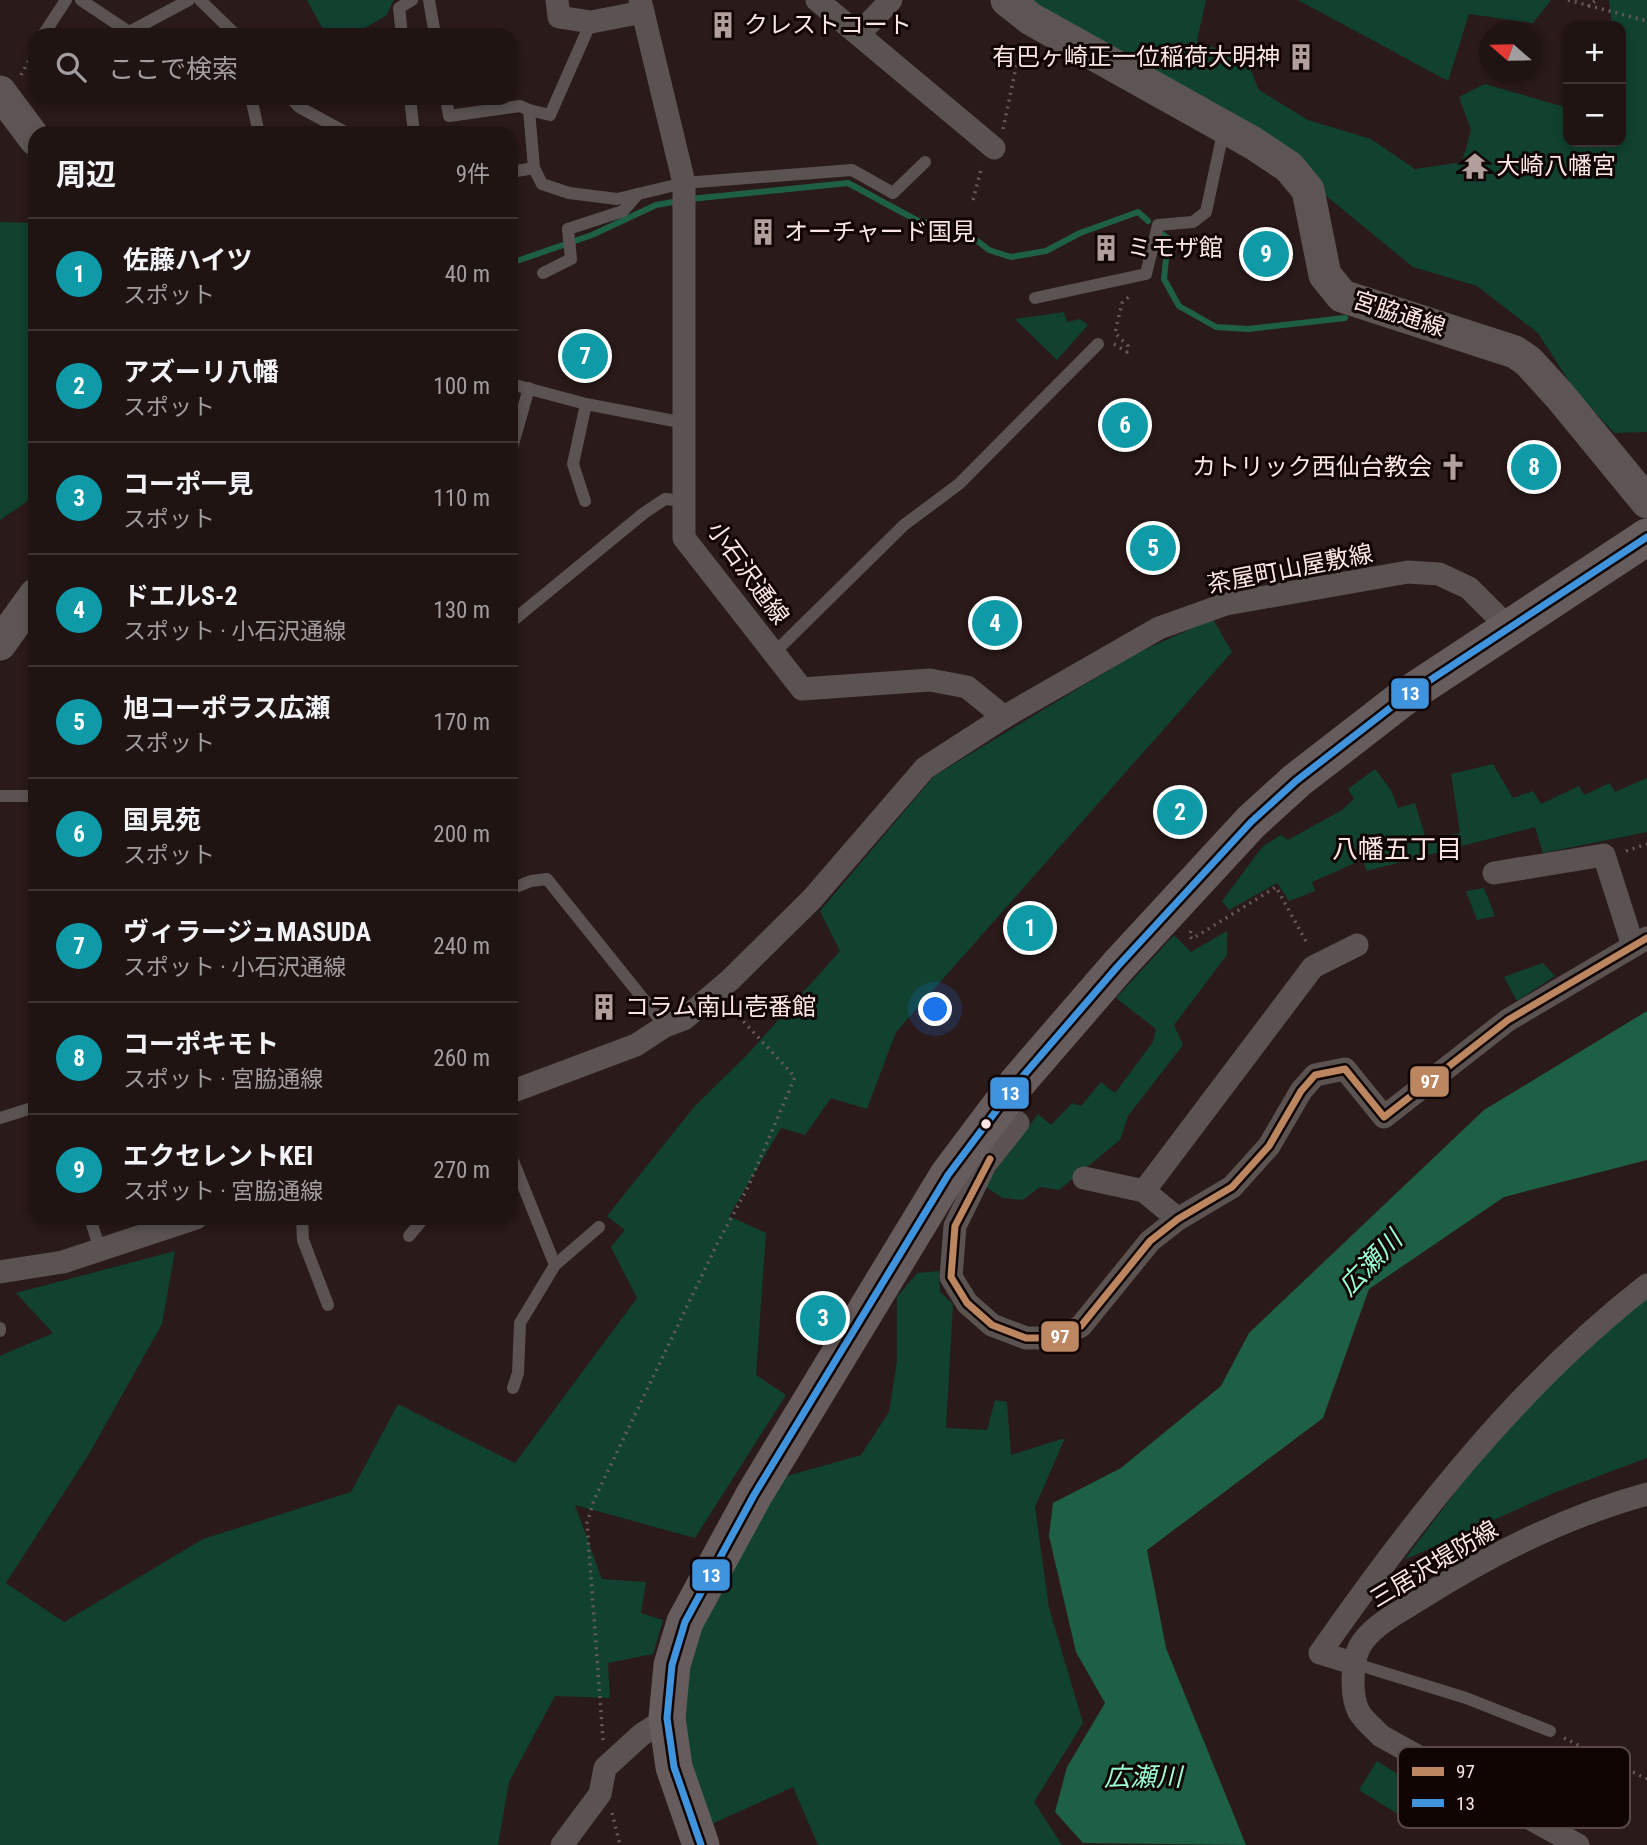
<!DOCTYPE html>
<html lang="ja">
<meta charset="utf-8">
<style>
:root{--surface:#201413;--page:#2d2121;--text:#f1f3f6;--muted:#a29ea0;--line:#3d3333;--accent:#b29f9c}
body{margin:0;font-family:"Roboto Condensed","Noto Sans JP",sans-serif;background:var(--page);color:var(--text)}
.controls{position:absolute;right:21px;top:21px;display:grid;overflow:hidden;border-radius:14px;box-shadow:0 4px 10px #0003}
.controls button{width:63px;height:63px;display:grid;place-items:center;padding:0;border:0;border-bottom:2px solid var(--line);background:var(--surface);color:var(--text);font:35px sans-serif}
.compass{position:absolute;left:1479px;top:21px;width:63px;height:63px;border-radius:50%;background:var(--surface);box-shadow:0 4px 10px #0003;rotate:290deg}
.you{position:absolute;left:936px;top:1010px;width:24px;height:24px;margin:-18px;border:5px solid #fff;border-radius:50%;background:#1a73e8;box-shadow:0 0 0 10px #1a73e833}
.badge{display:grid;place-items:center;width:46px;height:46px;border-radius:50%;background:var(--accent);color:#fff;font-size:23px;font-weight:700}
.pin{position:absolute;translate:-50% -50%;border:4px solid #fff;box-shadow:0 2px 7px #0006}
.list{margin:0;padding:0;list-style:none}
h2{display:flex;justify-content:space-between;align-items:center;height:91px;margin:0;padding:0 28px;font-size:30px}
h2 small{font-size:23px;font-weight:400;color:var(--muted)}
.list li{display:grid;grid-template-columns:46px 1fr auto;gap:21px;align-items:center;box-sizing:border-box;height:112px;padding:0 28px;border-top:2px solid var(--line)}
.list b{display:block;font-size:26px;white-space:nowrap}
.list p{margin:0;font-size:23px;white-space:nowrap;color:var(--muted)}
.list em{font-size:23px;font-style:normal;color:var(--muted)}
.icon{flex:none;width:38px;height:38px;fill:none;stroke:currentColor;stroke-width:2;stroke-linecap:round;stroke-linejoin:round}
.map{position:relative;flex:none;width:1647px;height:1845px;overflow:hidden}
.search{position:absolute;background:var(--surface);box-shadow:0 4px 10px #0003;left:28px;top:28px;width:490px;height:77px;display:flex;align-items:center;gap:18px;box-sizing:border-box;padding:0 24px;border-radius:21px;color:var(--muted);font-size:26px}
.panel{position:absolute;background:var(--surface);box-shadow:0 4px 10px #0003;left:28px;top:126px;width:490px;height:1099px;border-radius:21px}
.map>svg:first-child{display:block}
</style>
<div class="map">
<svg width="1647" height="1845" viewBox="0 0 1647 1845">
<rect width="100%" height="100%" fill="#2a1a19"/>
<g fill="#11412f">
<polygon points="307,0 394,0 386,16 352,35 326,35"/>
<polygon points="1023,0 1206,0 1197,41 1247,61 1259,90 1308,120 1371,139 1415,169 1462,162 1471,130 1459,97 1485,84 1568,108 1568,142 1621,142 1621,26 1612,26 1609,0 1647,0 1647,432 1614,433 1574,389 1538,333 1477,286 1413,267 1325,195"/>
<polygon points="1298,0 1551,0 1533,23 1469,14 1448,81"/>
<polygon points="0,222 35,223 35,496 0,520"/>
<polygon points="1064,312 1067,322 1080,319 1088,325 1057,360 1015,319"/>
<polygon points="1213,619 1232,652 896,1032 867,1109 831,1098 805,1135 781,1128 729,1216 766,1233 756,1375 786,1395 695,1538 575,1505 602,1579 646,1582 641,1613 663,1620 653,1654 608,1663 610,1698 555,1696 509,1782 498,1845 0,1845 0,1356 53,1333 16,1293 175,1251 162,1324 89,1454 6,1583 64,1622 203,1539 351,1492 398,1404 515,1463 637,1298 611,1247 625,1230 607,1216 694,1107 747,1055 840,951 820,911 934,776 1137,653"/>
<polygon points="1493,764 1513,798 1533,791 1541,804 1579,786 1584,795 1610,783 1615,792 1647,778 1647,832 1543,853 1535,827 1367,871 1362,860 1312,882 1315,891 1289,901 1277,883 1229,910 1222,901 1263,846 1281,835 1288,840 1342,810 1354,799 1348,789 1375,769 1391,790 1398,808 1415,803 1426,839 1460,833 1451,774"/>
<polygon points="1484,888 1495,916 1477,920 1466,891"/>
<polygon points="1227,931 1227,955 1174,1025 1183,1045 1128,1116 1120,1140 1059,1190 1040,1187 1023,1200 1003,1198 984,1186 1038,1114 1051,1125 1072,1103 1081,1106 1101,1082 1115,1093 1153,1042 1156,1029 1116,998 1174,935 1191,952"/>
<polygon points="1543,963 1555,976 1517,1001 1504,977"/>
<polygon points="939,1271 940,1292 953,1304 946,1428 987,1430 995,1400 1007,1402 1011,1455 1065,1438 1035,1507 1049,1608 1083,1723 1034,1802 1062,1845 818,1845 793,1787 712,1824 692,1782 680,1721 690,1638 722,1575 787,1476 861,1455 889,1412 897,1361 897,1297 917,1273"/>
<polygon points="1647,1292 1647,1458 1556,1492 1404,1560 1513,1416"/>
<polygon points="1377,1761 1436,1798 1419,1827 1359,1790"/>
</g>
<polygon fill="#1e6046" points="1647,1011 1647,1160 1504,1197 1369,1289 1323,1418 1147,1550 1166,1648 1246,1845 1083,1843 1055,1812 1067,1767 1105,1703 1076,1652 1049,1536 1053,1503 1121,1468 1221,1386 1249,1333 1484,1110"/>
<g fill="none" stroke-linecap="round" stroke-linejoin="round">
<g stroke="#1e6046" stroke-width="6">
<polyline points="690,199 848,183 920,222 957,225 989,250 1011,257 1046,251 1080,233 1138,212 1148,221"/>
<polyline points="1162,234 1168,238 1164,279 1179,306 1216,327 1248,329 1345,318"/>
<polyline points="511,263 592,235 656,205 679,201"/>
</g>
<g stroke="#645b5a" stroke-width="3.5" stroke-dasharray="2 5" stroke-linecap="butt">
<polyline points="1568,0 1647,21"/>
<polyline points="1588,7 1596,0"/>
<polyline points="21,75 35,49"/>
<polyline points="1003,129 1021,44"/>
<polyline points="973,200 982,166"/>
<polyline points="1114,344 1127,352 1128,346 1115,333 1122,303 1131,295"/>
<polyline points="1626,851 1647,844"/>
<polyline points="1191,931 1189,935 1192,939 1276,887 1308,945"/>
<polyline points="1564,1738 1647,1779"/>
<polyline points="603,1740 587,1523 594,1500 717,1244 748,1187 795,1077 731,1008"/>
<polyline points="612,1813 620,1845"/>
</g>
<g stroke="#5a5352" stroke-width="12">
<polyline points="81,0 129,32 189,0"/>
<polyline points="200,0 236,35"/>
<polyline points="429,0 435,35"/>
<polyline points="591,22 550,115 529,110 534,168 542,184 569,193 617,199 684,183 852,170 893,193 925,162"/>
<polyline points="43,35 66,0"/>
<polyline points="402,35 399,8 412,0"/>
<polyline points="251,98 259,133"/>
<polyline points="291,98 299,107 347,133"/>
<polyline points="410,98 414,133"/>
<polyline points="446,98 449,116 520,106 529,110"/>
<polyline points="511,172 534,168"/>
<polyline points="543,273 571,259 568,229 623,211 638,194"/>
<polyline points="1035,298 1146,274 1158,225 1193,222 1206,212 1224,128"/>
<polyline points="511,384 586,404 685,423"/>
<polyline points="511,451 529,388"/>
<polyline points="585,501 573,464 586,404"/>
<polyline points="511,622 644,513 665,499 685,501"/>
<polyline points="774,653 904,525 959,484 1098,344"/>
<polyline points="0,796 35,796"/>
<polyline points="511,889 531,881 547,879 665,1026"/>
<polyline points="0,1118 35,1107"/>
<polyline points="511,1156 555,1265"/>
<polyline points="90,1218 100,1250"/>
<polyline points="302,1218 303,1240 328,1305"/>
<polyline points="409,1236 424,1218"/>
<polyline points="0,1328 0,1331"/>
<polyline points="513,1388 518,1373 520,1323 555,1265 599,1227"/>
<polyline points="1356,1664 1466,1698 1550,1731"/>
</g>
<g stroke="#5a5352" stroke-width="23">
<polyline points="557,0 559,17 591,22 643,12"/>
<polyline points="640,0 684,183 684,538 802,689 930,680 967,687 1004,717"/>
<polyline points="817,0 994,148"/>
<polyline points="859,34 891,0"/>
<polyline points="1494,873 1604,855 1633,946"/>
<polyline points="511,1092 636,1045 665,1026 684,1019 730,980 812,899 925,768 1004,717 1159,628 1226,604 1408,572 1439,574 1469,588 1509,628"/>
<polyline points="998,1107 1018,1123 985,1165 955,1226 951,1277 967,1303 992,1325 1026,1338 1057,1338 1081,1326 1150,1241 1178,1219 1232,1187 1269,1146 1301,1091 1315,1075 1345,1069 1384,1117 1508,1020 1647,938"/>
<polyline points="1084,1178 1144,1191 1178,1219"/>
<polyline points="1144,1191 1313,967 1357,945"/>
<polyline points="0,1272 63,1262 196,1218"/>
<path d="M 1356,1664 L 1320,1653 C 1413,1520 1518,1385 1647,1285"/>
<polyline points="562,1845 600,1794 605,1768 641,1735 667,1718"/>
<path d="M 1578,1845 L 1381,1736 C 1375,1729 1364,1721 1359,1712 C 1350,1695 1351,1655 1364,1640 C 1377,1623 1402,1610 1420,1599 C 1491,1554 1566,1516 1647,1494"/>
</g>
<g stroke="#5d5554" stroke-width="33">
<polyline points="1007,0 1031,19 1253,143 1289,167 1308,190 1325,275 1342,296 1515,352 1528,361 1560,396 1647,502"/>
<polyline points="0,92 35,139"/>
<polyline points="0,644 35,595"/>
</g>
<polyline stroke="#665c5b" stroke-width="37" points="701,1845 674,1767 667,1718 672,1665 685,1622 754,1495 948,1175 1017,1083 1118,966 1251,822 1296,781 1403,698 1647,537"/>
<defs>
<polyline id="bus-1" points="990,1159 955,1226 951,1277 967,1303 992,1325 1026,1338 1057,1338 1081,1326 1150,1241 1178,1219 1232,1187 1269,1146 1301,1091 1315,1075 1345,1069 1384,1117 1508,1020 1647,938"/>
<polyline id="bus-2" points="701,1845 674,1767 667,1718 672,1665 685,1622 754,1495 948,1175 1017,1083 1118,966 1251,822 1296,781 1403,698 1647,537"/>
</defs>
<use href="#bus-1" stroke="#110504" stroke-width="12"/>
<use href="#bus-2" stroke="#110504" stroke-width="12"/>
<use href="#bus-1" stroke="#bb8660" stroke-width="7"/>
<use href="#bus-2" stroke="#4094de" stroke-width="7"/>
</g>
<defs>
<symbol id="building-bare" viewBox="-9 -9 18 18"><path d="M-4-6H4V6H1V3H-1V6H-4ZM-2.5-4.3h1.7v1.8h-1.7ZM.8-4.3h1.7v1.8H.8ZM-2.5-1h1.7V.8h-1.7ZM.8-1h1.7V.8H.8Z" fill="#b29f9c" stroke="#110504" stroke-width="2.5" paint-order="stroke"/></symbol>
<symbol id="temple-bare" viewBox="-9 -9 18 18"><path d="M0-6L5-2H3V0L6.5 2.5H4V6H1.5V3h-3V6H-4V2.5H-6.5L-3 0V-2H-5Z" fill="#b29f9c" stroke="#110504" stroke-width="2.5" paint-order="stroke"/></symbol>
<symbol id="church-bare" viewBox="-9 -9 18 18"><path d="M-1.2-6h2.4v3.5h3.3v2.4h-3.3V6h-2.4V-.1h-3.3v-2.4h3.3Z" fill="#b29f9c" stroke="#110504" stroke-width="2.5" paint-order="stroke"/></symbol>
</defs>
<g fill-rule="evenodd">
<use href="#building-bare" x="704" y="6" width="38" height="38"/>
<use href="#building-bare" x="1282" y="38" width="38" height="38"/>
<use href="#temple-bare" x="1456" y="147" width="38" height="38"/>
<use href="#building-bare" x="744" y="213" width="38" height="38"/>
<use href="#building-bare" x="1087" y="229" width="38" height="38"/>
<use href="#church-bare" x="1434" y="448" width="38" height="38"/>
<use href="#building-bare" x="585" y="988" width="38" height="38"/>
</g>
<circle fill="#fce6e3" stroke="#110504" stroke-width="2.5" cx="986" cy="1124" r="6"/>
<g text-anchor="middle" stroke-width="6" stroke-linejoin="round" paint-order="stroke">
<g font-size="24" fill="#fce6e3" stroke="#110504" text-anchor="start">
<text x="744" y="33">クレストコート</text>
<text x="1280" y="65" text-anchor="end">有巴ヶ崎正一位稲荷大明神</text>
<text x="1496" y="174">大崎八幡宮</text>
<text x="784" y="240">オーチャード国見</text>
<text x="1127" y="256">ミモザ館</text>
<text x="1432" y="475" text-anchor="end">カトリック西仙台教会</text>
<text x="625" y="1015">コラム南山壱番館</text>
</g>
<g font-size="24" fill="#fce6e3" stroke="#110504">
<text transform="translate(1399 314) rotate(18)" y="8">宮脇通線</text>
<text transform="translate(1290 569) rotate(-11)" y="8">茶屋町山屋敷線</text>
<text transform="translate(748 573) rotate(54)" y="8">小石沢通線</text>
<text transform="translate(1434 1564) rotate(-31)" y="8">三居沢堤防線</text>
</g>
<g font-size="26" fill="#fce6e3" stroke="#110504">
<text x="1397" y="858">八幡五丁目</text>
</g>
<g font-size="26" font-style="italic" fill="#98fdcf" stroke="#110504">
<text transform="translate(1370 1263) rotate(-46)" y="9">広瀬川</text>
<text x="1143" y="1786">広瀬川</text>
</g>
</g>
<rect x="1398" y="1747" width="232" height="81" rx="10" fill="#110504" stroke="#584847" stroke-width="2"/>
<rect x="1412" y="1767" width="32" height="9" fill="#bb8660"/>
<rect x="1412" y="1799" width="32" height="8" fill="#4094de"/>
<g font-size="19" fill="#fce6e3">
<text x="1456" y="1778">97</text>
<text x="1456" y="1810">13</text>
</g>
<g stroke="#110504" stroke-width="2.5">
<rect x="1390" y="677" width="40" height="33" rx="7" fill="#4094de"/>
<rect x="1409" y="1065" width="41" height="33" rx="7" fill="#bb8660"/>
<rect x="989" y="1076" width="41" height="34" rx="7" fill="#4094de"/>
<rect x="1040" y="1320" width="40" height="33" rx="7" fill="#bb8660"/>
<rect x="691" y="1558" width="40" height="34" rx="7" fill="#4094de"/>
</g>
<g font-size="19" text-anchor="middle" font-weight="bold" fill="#fff">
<text x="1410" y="700">13</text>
<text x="1430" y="1088">97</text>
<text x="1010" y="1100">13</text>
<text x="1060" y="1343">97</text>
<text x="711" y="1582">13</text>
</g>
</svg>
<div class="controls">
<button>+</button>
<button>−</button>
</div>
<svg class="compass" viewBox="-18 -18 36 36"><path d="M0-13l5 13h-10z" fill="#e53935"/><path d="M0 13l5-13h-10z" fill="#a29ea0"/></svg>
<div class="you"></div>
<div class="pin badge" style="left:1030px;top:928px;background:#0f9aa8">1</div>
<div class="pin badge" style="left:1180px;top:812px;background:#0f9aa8">2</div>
<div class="pin badge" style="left:823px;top:1318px;background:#0f9aa8">3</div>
<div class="pin badge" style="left:995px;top:623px;background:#0f9aa8">4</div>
<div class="pin badge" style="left:1153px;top:548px;background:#0f9aa8">5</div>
<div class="pin badge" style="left:1125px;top:425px;background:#0f9aa8">6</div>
<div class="pin badge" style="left:585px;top:356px;background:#0f9aa8">7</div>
<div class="pin badge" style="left:1534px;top:467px;background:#0f9aa8">8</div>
<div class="pin badge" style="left:1266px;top:254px;background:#0f9aa8">9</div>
<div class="search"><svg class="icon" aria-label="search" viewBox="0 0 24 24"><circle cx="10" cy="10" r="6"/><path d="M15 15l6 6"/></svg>ここで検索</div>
<section class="panel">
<h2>周辺<small>9件</small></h2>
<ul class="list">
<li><span class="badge" style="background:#0f9aa8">1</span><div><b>佐藤ハイツ</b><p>スポット</p></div><em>40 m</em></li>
<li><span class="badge" style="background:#0f9aa8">2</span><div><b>アズーリ八幡</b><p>スポット</p></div><em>100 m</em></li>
<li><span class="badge" style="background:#0f9aa8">3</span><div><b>コーポ一見</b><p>スポット</p></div><em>110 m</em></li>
<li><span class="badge" style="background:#0f9aa8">4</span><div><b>ドエルS-2</b><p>スポット · 小石沢通線</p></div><em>130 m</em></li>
<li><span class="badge" style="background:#0f9aa8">5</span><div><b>旭コーポラス広瀬</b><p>スポット</p></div><em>170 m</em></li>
<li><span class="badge" style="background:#0f9aa8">6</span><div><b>国見苑</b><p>スポット</p></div><em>200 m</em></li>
<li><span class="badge" style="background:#0f9aa8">7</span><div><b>ヴィラージュMASUDA</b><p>スポット · 小石沢通線</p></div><em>240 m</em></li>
<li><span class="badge" style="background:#0f9aa8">8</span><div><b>コーポキモト</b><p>スポット · 宮脇通線</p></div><em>260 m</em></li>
<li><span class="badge" style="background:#0f9aa8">9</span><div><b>エクセレントKEI</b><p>スポット · 宮脇通線</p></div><em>270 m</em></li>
</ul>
</section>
</div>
